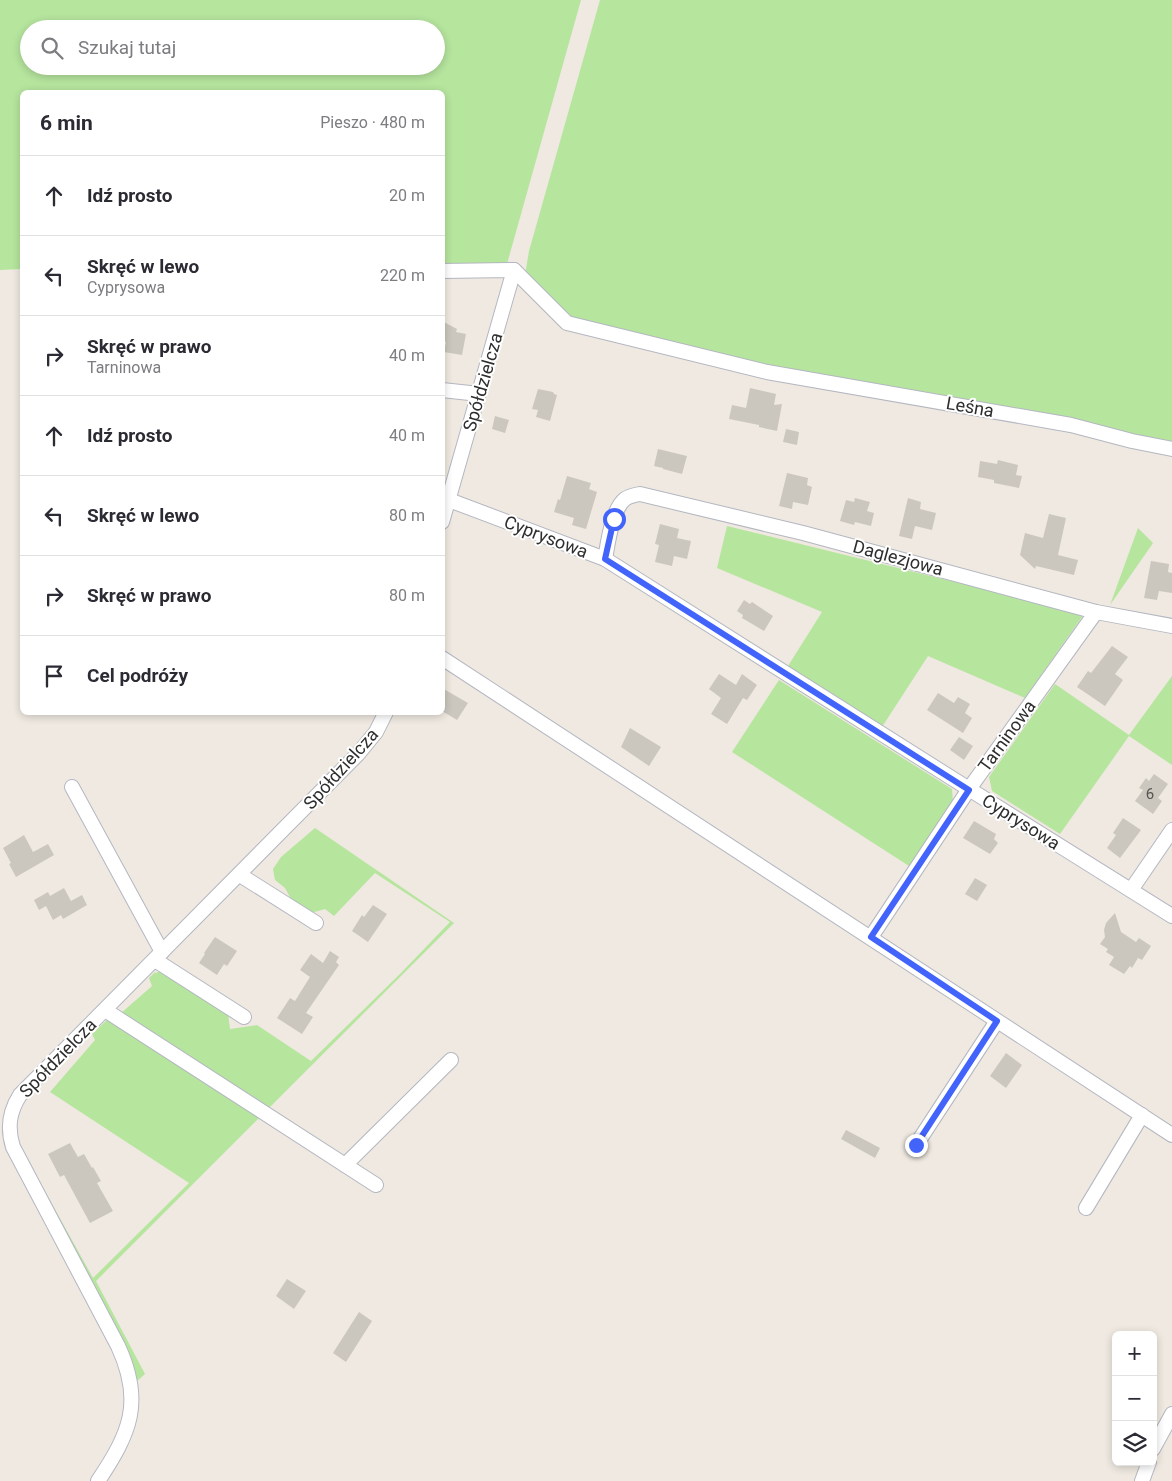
<!DOCTYPE html>
<html lang="pl">
<meta charset="utf-8">
<style>
:root{--surface:#fff;--page:#f7f7f7;--text:#2b2b33;--muted:#7c7c81;--line:#e1e1e2}
body{margin:0;font-family:Roboto,sans-serif;background:var(--page);color:var(--text)}
.controls{position:absolute;right:15px;bottom:15px;display:grid;overflow:hidden;border-radius:8px;box-shadow:0 2px 8px #0003}
.controls button{width:45px;height:45px;display:grid;place-items:center;padding:0;border:0;border-bottom:1px solid var(--line);background:var(--surface);color:var(--text);font:25px sans-serif}
.stop{position:absolute;width:15px;height:15px;margin:-11px;border:4px solid #4264fb;border-radius:50%;background:#fff}
.stop.end{background:#4264fb;border-color:#fff;box-shadow:0 1px 5px #0008}
.list{margin:0;padding:0;list-style:none}
h2{display:flex;justify-content:space-between;align-items:center;height:65px;margin:0;padding:0 20px;font-size:21px}
h2 small{font-size:16px;font-weight:400;color:var(--muted)}
.list li{display:grid;grid-template-columns:32px 1fr auto;gap:15px;align-items:center;box-sizing:border-box;height:80px;padding:0 20px;border-top:1px solid var(--line)}
.list b{display:block;font-size:19px;white-space:nowrap}
.list p{margin:0;font-size:16px;white-space:nowrap;color:var(--muted)}
.list em{font-size:16px;font-style:normal;color:var(--muted)}
.icon{flex:none;width:28px;height:28px;fill:none;stroke:currentColor;stroke-width:2;stroke-linecap:round;stroke-linejoin:round}
.map{position:relative;flex:none;width:1172px;height:1481px;overflow:hidden}
.search{position:absolute;background:var(--surface);box-shadow:0 2px 8px #0003;left:20px;top:20px;width:425px;height:55px;display:flex;align-items:center;gap:12px;box-sizing:border-box;padding:0 18px;border-radius:28px;color:var(--muted);font-size:19px}
.panel{position:absolute;background:var(--surface);box-shadow:0 2px 8px #0003;left:20px;top:90px;width:425px;height:625px;border-radius:8px}
.map>svg:first-child{display:block}
</style>
<div class="map">
<svg width="1172" height="1481" viewBox="0 0 1172 1481">
<rect width="100%" height="100%" fill="#efe9e1"/>
<g fill="#b6e59e" fill-rule="evenodd">
<path d="M 0,0 L 581,0 L 507,264 L 443,264 L 442,92 L 22,92 L 22,269 L 0,270 ZM 29,29 L 436,29 L 436,66 L 29,66 Z"/>
<polygon points="600,0 1172,0 1172,443 946,401 568,323 524,281 529,251"/>
<polygon points="727,526 1081,613 1082,617 1025,698 928,656 882,727 788,666 822,612 717,568"/>
<polygon points="1138,528 1153,543 1110,605"/>
<polygon points="1172,676 1172,765 1129,736 1060,834 992,791 989,777 1055,684 1129,735"/>
<polygon points="779,680 952,789 953,803 909,866 732,752"/>
<polygon points="315,828 454,923 96,1281 145,1374 136,1382 127,1353 113,1322 38,1188 42,1186 93,1278 189,1183 50,1092 95,1040 92,1034 107,1020 112,1021 152,986 149,978 154,973 164,971 228,1013 230,1029 257,1025 311,1061 401,973 450,922 375,873 334,916 325,909 311,913 292,901 285,888 275,880 273,869 281,857"/>
</g>
<g fill="#cbc7bf">
<polygon points="442,321 457,329 456,332 466,334 462,355 444,352 446,342 442,341"/>
<polygon points="750,388 776,394 774,405 782,404 777,431 759,427 759,425 729,419 732,405 746,408"/>
<polygon points="538,389 553,392 554,394 557,395 550,421 536,417 538,410 532,409"/>
<polygon points="495,416 509,420 505,433 492,429"/>
<polygon points="786,429 799,432 797,445 783,442"/>
<polygon points="658,449 687,456 682,474 663,469 663,468 654,466"/>
<polygon points="998,460 1018,465 1016,475 1022,476 1019,488 994,483 994,480 978,477 980,461 997,464"/>
<polygon points="787,473 808,478 807,485 812,487 808,505 793,502 792,509 779,506"/>
<polygon points="567,476 591,483 589,489 597,492 586,529 572,525 574,518 554,512 558,499 560,500"/>
<polygon points="855,498 870,502 867,511 874,513 871,526 855,522 854,525 840,521 846,500 854,502"/>
<polygon points="908,498 921,502 920,509 936,513 932,530 915,526 912,539 899,536"/>
<polygon points="1049,514 1066,518 1058,555 1078,560 1074,575 1036,566 1035,569 1020,555 1025,533 1043,538"/>
<polygon points="660,524 679,529 677,538 691,541 687,559 674,556 672,566 655,562 659,545 655,544"/>
<polygon points="1151,561 1169,564 1168,572 1172,573 1172,593 1159,591 1157,600 1144,598"/>
<polygon points="744,600 750,604 752,602 773,616 764,631 742,618 743,615 737,611"/>
<polygon points="1112,646 1128,657 1115,674 1123,680 1105,706 1077,687 1088,671 1091,673"/>
<polygon points="719,674 736,685 742,674 757,685 747,700 743,698 727,724 711,714 721,698 709,689"/>
<polygon points="442,688 468,703 457,720 442,711"/>
<polygon points="938,693 954,703 958,697 970,704 965,713 972,718 963,733 927,710"/>
<polygon points="630,728 661,747 649,766 621,747"/>
<polygon points="959,737 973,746 964,760 950,750"/>
<polygon points="1154,774 1168,784 1158,798 1162,801 1153,814 1135,801 1143,790 1139,788 1146,778 1149,781"/>
<polygon points="1123,818 1141,830 1120,858 1107,848 1116,835 1113,833"/>
<polygon points="974,821 996,834 994,839 998,843 990,854 963,838"/>
<polygon points="24,835 33,852 48,844 54,855 16,877 9,864 11,863 3,848"/>
<polygon points="975,878 987,885 977,901 965,894"/>
<polygon points="64,888 71,901 82,895 87,905 63,919 61,915 53,920 46,906 39,910 34,900 48,892 50,896"/>
<polygon points="373,905 387,914 368,942 352,931 362,915 364,917"/>
<polygon points="1115,913 1121,932 1136,942 1139,938 1151,946 1142,960 1138,958 1132,968 1130,966 1124,974 1109,965 1114,957 1106,952 1108,949 1100,944 1105,937 1104,930 1106,923"/>
<polygon points="215,937 237,951 227,966 224,964 217,975 199,963 205,954 204,953"/>
<polygon points="330,951 339,957 336,962 339,965 306,1013 313,1017 302,1034 277,1018 290,998 295,1001 310,977 300,970 311,954 323,963"/>
<polygon points="1006,1053 1022,1065 1006,1088 990,1076"/>
<polygon points="846,1130 880,1148 875,1158 841,1139"/>
<polygon points="70,1143 78,1157 84,1154 92,1168 93,1167 101,1181 97,1183 113,1211 90,1223 64,1175 60,1177 48,1154"/>
<polygon points="287,1279 306,1291 294,1309 276,1296"/>
<polygon points="359,1312 372,1321 346,1362 333,1353"/>
</g>
<g fill="none" stroke-linecap="round" stroke-linejoin="round">
<defs>
<g id="minor">
<polyline points="442,271 514,270 567,323 767,372 1071,425 1132,441 1172,449"/>
<polyline points="442,390 479,394"/>
<polyline points="449,500 605,559 969,789 1172,916"/>
<polyline points="442,522 514,270"/>
<path d="M 605,559 C 608,543 612,509 625,499 C 629,496 635,495 640,494 L 803,533 L 1096,612 L 1172,626"/>
<polyline points="442,658 1172,1135"/>
<polyline points="72,787 162,952"/>
<polyline points="240,875 316,923"/>
<polyline points="1131,890 1172,830"/>
<polyline points="871,937 969,789 1096,612"/>
<polyline points="155,960 244,1017"/>
<polyline points="105,1010 376,1185"/>
<polyline points="916,1145 997,1021"/>
<polyline points="345,1165 451,1060"/>
<polyline points="1086,1208 1142,1115"/>
<polyline points="1153,1449 1172,1414"/>
<path d="M 98,1481 C 130,1433 144,1402 118,1346 L 13,1147 C 7,1128 9,1112 20,1095 L 358,754 L 376,732 L 386,712"/>
<polyline points="1142,1481 1149,1462"/>
</g>
</defs>
<use href="#minor" stroke="#b4b7c1" stroke-width="16"/>
<use href="#minor" stroke="#fff" stroke-width="14"/>
</g>
<g fill="none" stroke-linecap="round" stroke-linejoin="round">
<polyline stroke="#4264fb" stroke-width="6" points="614,519 605,559 969,790 871,937 997,1021 916,1145"/>
</g>
<g text-anchor="middle" stroke-width="4" stroke-linejoin="round" paint-order="stroke">
<g font-size="15" fill="#555452">
<text x="1150" y="799">6</text>
</g>
<g font-size="18" fill="#2e2e2e" stroke="#fff">
<text transform="translate(483 382) rotate(-74)" y="6">Spółdzielcza</text>
<text transform="translate(970 407) rotate(10)" y="6">Leśna</text>
<text transform="translate(546 537) rotate(21)" y="6">Cyprysowa</text>
<text transform="translate(898 558) rotate(15)" y="6">Daglezjowa</text>
<text transform="translate(1007 736) rotate(-54)" y="6">Tarninowa</text>
<text transform="translate(341 769) rotate(-48)" y="6">Spółdzielcza</text>
<text transform="translate(1021 822) rotate(32)" y="6">Cyprysowa</text>
<text transform="translate(58 1058) rotate(-46)" y="6">Spółdzielcza</text>
</g>
</g>
</svg>
<div class="controls">
<button>+</button>
<button>−</button>
<button><svg class="icon" aria-label="layers" viewBox="0 0 24 24"><path d="M12 4l9 5-9 5-9-5zM3 14l9 5 9-5"/></svg></button>
</div>
<div class="stop" style="left:614px;top:519px"></div>
<div class="stop end" style="left:916px;top:1145px"></div>
<div class="search"><svg class="icon" aria-label="search" viewBox="0 0 24 24"><circle cx="10" cy="10" r="6"/><path d="M15 15l6 6"/></svg>Szukaj tutaj</div>
<section class="panel">
<h2>6 min<small>Pieszo · 480 m</small></h2>
<ul class="list">
<li><svg class="icon" aria-label="ahead" viewBox="0 0 24 24"><path d="M12 20V5M6 11l6-6 6 6"/></svg><div><b>Idź prosto</b></div><em>20 m</em></li>
<li><svg class="icon" aria-label="left" viewBox="0 0 24 24"><path d="M17 20v-9H6M10 6l-5 5 5 5"/></svg><div><b>Skręć w lewo</b><p>Cyprysowa</p></div><em>220 m</em></li>
<li><svg class="icon" aria-label="right" viewBox="0 0 24 24"><path d="M7 20v-9h11M14 6l5 5-5 5"/></svg><div><b>Skręć w prawo</b><p>Tarninowa</p></div><em>40 m</em></li>
<li><svg class="icon" aria-label="ahead" viewBox="0 0 24 24"><path d="M12 20V5M6 11l6-6 6 6"/></svg><div><b>Idź prosto</b></div><em>40 m</em></li>
<li><svg class="icon" aria-label="left" viewBox="0 0 24 24"><path d="M17 20v-9H6M10 6l-5 5 5 5"/></svg><div><b>Skręć w lewo</b></div><em>80 m</em></li>
<li><svg class="icon" aria-label="right" viewBox="0 0 24 24"><path d="M7 20v-9h11M14 6l5 5-5 5"/></svg><div><b>Skręć w prawo</b></div><em>80 m</em></li>
<li><svg class="icon" aria-label="arrive" viewBox="0 0 24 24"><path d="M6 21V4h12l-3 4 3 4H6"/></svg><div><b>Cel podróży</b></div></li>
</ul>
</section>
</div>
